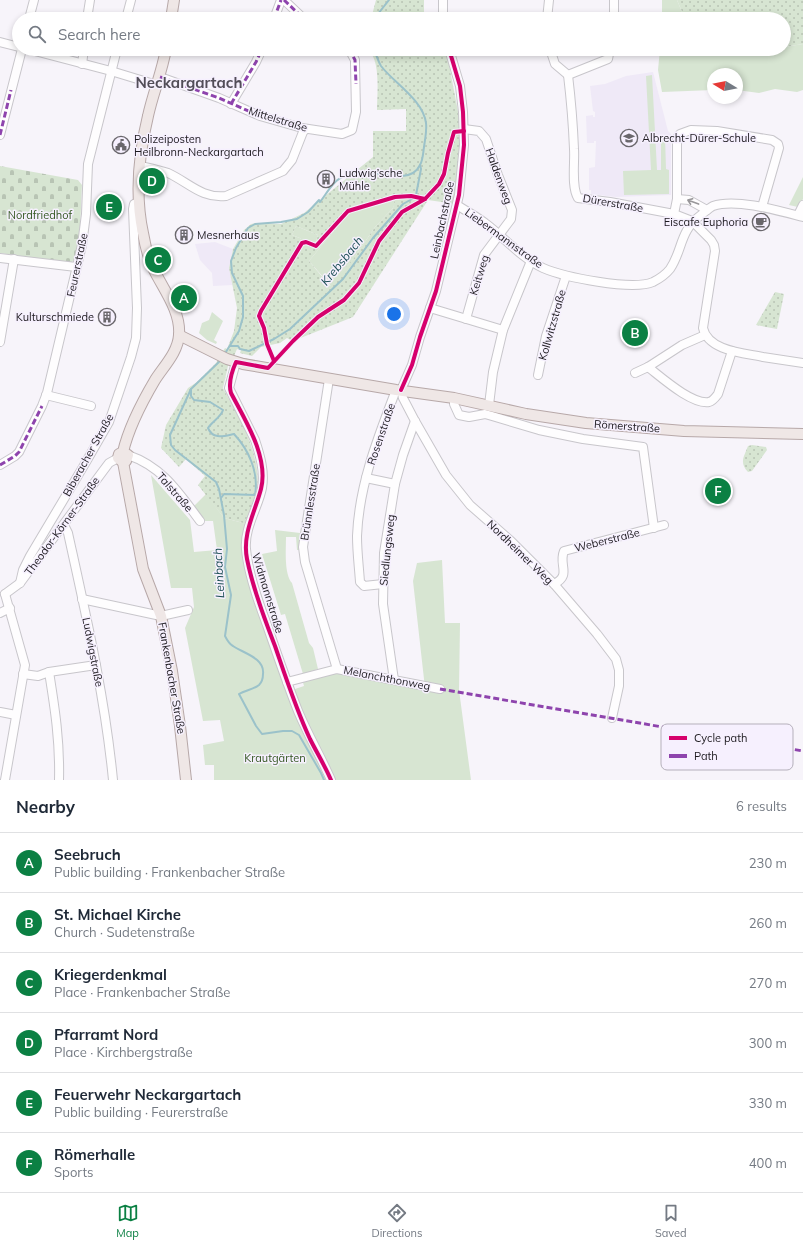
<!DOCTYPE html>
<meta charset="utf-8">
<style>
:root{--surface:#fff;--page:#f2f2f3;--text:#1f2937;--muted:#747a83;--line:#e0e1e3;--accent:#0b8043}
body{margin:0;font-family:Mulish,sans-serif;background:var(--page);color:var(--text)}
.compass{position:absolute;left:707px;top:68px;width:36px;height:36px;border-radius:50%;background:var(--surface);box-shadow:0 2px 6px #0003;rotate:280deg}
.you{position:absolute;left:394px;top:314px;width:14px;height:14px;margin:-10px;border:3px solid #fff;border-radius:50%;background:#1a73e8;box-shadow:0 0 0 6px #1a73e833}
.badge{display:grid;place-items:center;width:26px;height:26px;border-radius:50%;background:var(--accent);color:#fff;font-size:13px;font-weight:700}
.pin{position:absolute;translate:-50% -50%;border:2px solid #fff;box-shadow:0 1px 4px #0006}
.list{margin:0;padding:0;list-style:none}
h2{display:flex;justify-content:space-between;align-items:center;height:52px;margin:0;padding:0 16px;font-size:17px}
h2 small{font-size:13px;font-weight:400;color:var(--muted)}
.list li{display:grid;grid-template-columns:26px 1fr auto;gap:12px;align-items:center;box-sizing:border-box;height:60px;padding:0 16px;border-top:1px solid var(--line)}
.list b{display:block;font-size:15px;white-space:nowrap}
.list p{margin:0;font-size:13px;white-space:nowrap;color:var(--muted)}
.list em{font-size:13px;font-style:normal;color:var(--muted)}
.icon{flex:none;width:22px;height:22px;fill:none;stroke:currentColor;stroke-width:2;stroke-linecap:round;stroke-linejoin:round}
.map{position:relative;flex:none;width:803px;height:780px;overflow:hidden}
.search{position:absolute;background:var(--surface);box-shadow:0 2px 6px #0003;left:12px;right:12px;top:12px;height:44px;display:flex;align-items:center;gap:10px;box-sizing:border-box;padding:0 14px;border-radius:22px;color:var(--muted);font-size:15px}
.sheet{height:412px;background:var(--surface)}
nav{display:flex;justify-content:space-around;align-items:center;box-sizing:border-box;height:56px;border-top:1px solid var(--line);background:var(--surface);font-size:11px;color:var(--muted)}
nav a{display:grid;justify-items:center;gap:2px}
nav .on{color:var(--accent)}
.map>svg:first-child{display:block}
</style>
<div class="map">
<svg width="803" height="780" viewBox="0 0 803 780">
<defs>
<pattern id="cemetery-stones" width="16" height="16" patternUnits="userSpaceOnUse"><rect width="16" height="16" fill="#d7e5d2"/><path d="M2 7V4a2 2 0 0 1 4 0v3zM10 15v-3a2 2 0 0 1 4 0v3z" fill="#b8c4b4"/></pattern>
<pattern id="park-dots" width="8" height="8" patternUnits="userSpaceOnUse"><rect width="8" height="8" fill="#d7e5d2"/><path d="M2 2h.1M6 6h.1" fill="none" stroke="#b8c4b4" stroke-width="1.8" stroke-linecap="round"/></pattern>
</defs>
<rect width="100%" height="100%" fill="#f7f4fa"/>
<g fill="#efe9f7">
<polygon points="653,72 668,131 671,134 671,195 616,197 591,194 591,190 589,190 589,168 595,167 596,141 594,141 594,143 587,143 586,116 593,115 593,117 595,117 595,112 593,111 590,86 605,84 626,76"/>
<polygon points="215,242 233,249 229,268 233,285 213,286 212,273 200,260 195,244"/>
</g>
<g fill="#d7e5d2">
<polygon points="662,0 677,0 685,19 662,19"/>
<polygon points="803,44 803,90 797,92 775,89 759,93 737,90 737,74 713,74 713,90 662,92 658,70 660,49 700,49 703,53 748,52 771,49 784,49 784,47"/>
<polygon points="652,75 657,170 661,170 661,136 665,136 666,169 669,170 669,194 624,195 623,171 651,170 646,76"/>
<polygon points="803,177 803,199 798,207 789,205"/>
<polygon points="396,200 393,208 375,227 354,258 331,286 309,261 349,213"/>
<polygon points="296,226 318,235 315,244 292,235"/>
<polygon points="212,312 223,321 214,340 217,342 216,344 207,340 199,333 202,323 209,320"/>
<polygon points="151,475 190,520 194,552 217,550 213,521 201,521 192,508 206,494 224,518 247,524 242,543 243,562 285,684 292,690 304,686 302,679 337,670 425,688 413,581 417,563 442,560 445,623 460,623 459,690 471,780 214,780 214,765 205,765 203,745 224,741 220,720 203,721 185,628 194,607 192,588 171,588"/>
<path d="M 275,530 L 300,533 L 299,550 L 297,550 L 296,537 L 286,537 C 286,550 284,574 292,583 L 309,643 L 313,648 L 318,669 L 303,674 L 285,614 L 281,615 L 262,554 L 277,551 Z"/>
</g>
<path fill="url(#cemetery-stones)" d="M 0,166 L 78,180 L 82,185 C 81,199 81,253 73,261 C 71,263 70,263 67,263 L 0,253 Z"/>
<g fill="url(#park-dots)" fill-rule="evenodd">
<polygon points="376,0 424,0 424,19 395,19 391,18 391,19 371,19"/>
<polygon points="677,0 803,0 803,44 784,47 784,19 685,19"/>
<path d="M 355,49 L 429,49 L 430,51 L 446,49 L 461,127 L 455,204 L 428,200 L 353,317 L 298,339 L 274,365 L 230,357 L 223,388 C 240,420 262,454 257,492 C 256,502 251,514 247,524 L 224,518 L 198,485 L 205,476 L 186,459 L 179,467 L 161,448 L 166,425 L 188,388 L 197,382 L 216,363 L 225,348 L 227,349 L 234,331 L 237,308 L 229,268 L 233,249 L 244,230 L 251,224 L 256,223 L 281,224 L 304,213 L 373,157 L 373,131 L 406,131 L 406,109 L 377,110 C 377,94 381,60 368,50 L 360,54 L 356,52 ZM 395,200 L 393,208 L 375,227 L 354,258 L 330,286 L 309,261 L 349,213 ZM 296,226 L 318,235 L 315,244 L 292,235 ZM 287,338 L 294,342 L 274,364 L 234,356 L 237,349 L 241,350 L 240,353 L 252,356 L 261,347 L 280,343 Z"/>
<polygon points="700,49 771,49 721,57 702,53"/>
<polygon points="775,292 784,294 777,329 756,325"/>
<path d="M 752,445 L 766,447 L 767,450 L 752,471 L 748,472 C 739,462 744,457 748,446 Z"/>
</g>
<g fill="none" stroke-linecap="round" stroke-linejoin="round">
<g stroke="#9bc2ca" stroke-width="2">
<polyline points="374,19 389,0"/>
<polyline points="230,346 238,346 240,349 249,351 274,339 290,329 343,279 373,238 403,204 412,199 416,195 421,169 420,165"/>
<path d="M 224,355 L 239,331 L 243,317 L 243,296 L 232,273 L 231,261 L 236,248 L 248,228 L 255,224 L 281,222 L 297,219 L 308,212 L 319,200 L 320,202 C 327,193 334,179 345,176 C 350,174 358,173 363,172 C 379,172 411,185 420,165 C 423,160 423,153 424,147 C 425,139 427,131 426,123 C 423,100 394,83 381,66 C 378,61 376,54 374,49"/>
<path d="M 221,360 L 191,389 L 170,435 L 171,445 L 175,450 L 216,482 L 219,489 L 224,515 L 227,549 L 225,567 L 231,595 L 225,636 C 227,640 229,644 233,646 C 243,653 265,658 263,674 C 263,678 262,682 259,685 C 253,690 245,690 239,694 L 256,726 L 262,734 L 283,731 L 292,731 L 299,735 L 321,773 L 324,780"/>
<path d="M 191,389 L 191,396 L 194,400 L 210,402 L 223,410 C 221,417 212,422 208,428 C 213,440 224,436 234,434 C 249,450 259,473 255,495 L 224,494 L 221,498"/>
</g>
<defs>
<g id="minor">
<polyline points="284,0 304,19"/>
<polyline points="443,0 443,19"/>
<polyline points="29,19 34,0"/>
<polyline points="87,19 90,0"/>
<polyline points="126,19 131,0"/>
<polyline points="274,19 281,0"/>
<polyline points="547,19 549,0"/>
<polyline points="614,19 614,0"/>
<polyline points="0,42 19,47"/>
<polyline points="27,49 111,71 157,85"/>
<polyline points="449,49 460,86 463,112 464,145 459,195 436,291 420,337 412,365 401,390 403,398 415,421 446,475 470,505 511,541 554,584 597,634 616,659 619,670 619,686 612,718"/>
<polyline points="550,49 555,64 568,75"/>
<polyline points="82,64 84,49"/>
<path d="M 568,75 C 571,100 573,124 574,149 C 575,162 571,187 578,198 L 610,202 L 674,214 L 692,221 L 711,240 L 714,245 L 715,251 L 703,328 C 708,351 744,353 763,357 C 777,359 790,361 803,363"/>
<polyline points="568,75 608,59 610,49"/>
<polyline points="160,77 219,98 260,116 302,128 342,134 352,130 356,112 355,63 355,60 349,49"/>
<polyline points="231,104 256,62 262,49"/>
<polyline points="464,129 479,131 486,139 498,175 512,210 511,219 484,255 466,319"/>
<polyline points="0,135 22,49"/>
<path d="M 141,166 C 150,168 160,170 168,173 C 188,182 202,199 226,196 L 283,171 L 292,160 L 303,132 L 306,129"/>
<polyline points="677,199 689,200 707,210"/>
<path d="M 457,205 C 466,211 476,216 485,223 C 504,237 521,258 543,268 C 564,277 632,291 653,282 C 659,279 666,274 670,269 C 683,250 679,231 701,215 C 705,212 709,208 713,206 C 736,198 780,211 803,217"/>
<polyline points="674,214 677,199 677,138 680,134 691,130 717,131 772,140 778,144 779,148 762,207"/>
<polyline points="798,215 803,205"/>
<polyline points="0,258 76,267"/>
<polyline points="430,308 503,330"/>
<polyline points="0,342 14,259"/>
<path d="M 236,362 L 229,388 L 255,440 C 260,455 265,472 262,488 C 258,508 244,528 246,549 C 248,572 259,604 267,625 C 277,654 287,683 298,711 C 308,735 321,757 331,780"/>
<path d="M 648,367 C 661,377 692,405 709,402 C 713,401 715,398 718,394 L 732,351"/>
<polyline points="635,373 648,367 682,345 705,335"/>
<polyline points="538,375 546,336 566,276"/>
<polyline points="329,379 303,547 305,562 337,669"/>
<polyline points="46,395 91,406"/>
<polyline points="454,398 454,404 459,415 469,417 485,414 492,416 539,430 583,439 643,447 654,528"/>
<polyline points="489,405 493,372 503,330 531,261"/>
<path d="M 128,455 C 163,467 179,493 200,521"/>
<polyline points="0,465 15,456 19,452 42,406 47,393 82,245 86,214 88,164 117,49"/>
<polyline points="366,478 395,484"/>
<path d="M 64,525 L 68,533 C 86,615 105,697 113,780"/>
<polyline points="20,583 23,570 30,556 86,462 109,422 131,357 136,338 137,308 133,209 134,204 139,202"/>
<path d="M 383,584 L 364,586 L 360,582 C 359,567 357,552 357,536 C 359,485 378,437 396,390"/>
<path d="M 554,584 C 572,575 558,565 564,551 L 664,525"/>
<polyline points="5,594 20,583 103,471 109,463 118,458"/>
<polyline points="82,599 161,616 188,610"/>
<polyline points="0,613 10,608"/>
<path d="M 49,672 C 55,709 60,742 59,780"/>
<polyline points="23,674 38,676 49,672 96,665"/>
<polyline points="394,680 383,604 384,553 395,484 403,455 415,421"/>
<polyline points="287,682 337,669 440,689"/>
<polyline points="0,712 16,715"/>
<polyline points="5,780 25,665 5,594"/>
</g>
<g id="major">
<polyline points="171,19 174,0"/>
<polyline points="179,335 227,359 243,364 396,390 454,398 526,414 586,423 684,431 803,434"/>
<path d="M 123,452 L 128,455 L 126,461 L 123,462 L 118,458 L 119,454 L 123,452 C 129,426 142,402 155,380 C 164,366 178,352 179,335 C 181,311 163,289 153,268 C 148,257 145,245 143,233 C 135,196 139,153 148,116 C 153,93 162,72 166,49"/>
<polyline points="123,462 143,569 161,616 172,671 180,726 186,780"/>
</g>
</defs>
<use href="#minor" stroke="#c8c6cb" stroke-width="10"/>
<use href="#major" stroke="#b7a8a8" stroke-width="12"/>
<use href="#minor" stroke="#fefdfe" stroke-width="8"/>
<use href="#major" stroke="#efe7e6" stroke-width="10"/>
<g stroke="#8e44ad" stroke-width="3" stroke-dasharray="6 3" stroke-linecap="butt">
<polyline points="284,0 304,19"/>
<polyline points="274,19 281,0"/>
<polyline points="349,49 355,60 356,84"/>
<polyline points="160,77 219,98 260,116 302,128"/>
<polyline points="231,104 256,62 262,49"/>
<polyline points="0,135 11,90"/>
<polyline points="0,465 15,456 19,452 42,406"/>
<polyline points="440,689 803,751"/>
</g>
<defs>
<g id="cycleway">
<polyline points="274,361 267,344 264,328 259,316 261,311 302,243 306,242 316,246 348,211 395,197 411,196 425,199"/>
<polyline points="401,390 412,365 420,337 436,291 459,195 464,145 463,112 460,86 449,49"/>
<path d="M 331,780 C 325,766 317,753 310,739 C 296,709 286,678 275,646 C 264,618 253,589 247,559 C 242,534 255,512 261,489 C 269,457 245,420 231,393 C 228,383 232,371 236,362 L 268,368 L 293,341 L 318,317 L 344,300 L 359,283 L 379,241 L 402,212 L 425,199 L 439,184 L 444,174 L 448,153 L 454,132 L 464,131"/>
</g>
</defs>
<use href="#cycleway" stroke="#f6f0fe" stroke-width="6"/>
<use href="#cycleway" stroke="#d6006c" stroke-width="4"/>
</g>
<defs><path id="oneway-shaft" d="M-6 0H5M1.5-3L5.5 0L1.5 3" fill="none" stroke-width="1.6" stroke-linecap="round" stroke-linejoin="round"/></defs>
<use stroke="#99979a" href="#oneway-shaft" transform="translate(693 202) rotate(-160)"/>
<defs>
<symbol id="school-ring" viewBox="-11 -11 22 22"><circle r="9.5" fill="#f6f0fe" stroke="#6a676c" stroke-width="1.5"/><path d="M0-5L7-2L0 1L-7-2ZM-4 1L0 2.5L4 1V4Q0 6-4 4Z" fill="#6a676c"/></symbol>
<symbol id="civic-ring" viewBox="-11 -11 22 22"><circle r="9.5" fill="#f6f0fe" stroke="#6a676c" stroke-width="1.5"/><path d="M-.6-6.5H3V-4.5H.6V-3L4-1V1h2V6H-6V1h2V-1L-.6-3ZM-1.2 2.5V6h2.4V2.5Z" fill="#6a676c"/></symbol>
<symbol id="building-ring" viewBox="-11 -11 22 22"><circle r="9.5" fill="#f6f0fe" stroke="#6a676c" stroke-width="1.5"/><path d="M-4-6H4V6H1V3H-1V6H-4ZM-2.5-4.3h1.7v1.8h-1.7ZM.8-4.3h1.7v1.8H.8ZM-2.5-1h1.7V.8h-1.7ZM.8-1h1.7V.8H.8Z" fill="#6a676c"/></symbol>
<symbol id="cafe-ring" viewBox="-11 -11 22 22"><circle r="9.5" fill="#f6f0fe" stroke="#6a676c" stroke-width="1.5"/><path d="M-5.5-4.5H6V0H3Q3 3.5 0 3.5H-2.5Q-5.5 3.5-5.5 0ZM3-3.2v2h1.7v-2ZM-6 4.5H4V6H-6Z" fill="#6a676c"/></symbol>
</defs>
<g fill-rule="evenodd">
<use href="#school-ring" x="619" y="128" width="20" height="20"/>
<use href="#civic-ring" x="111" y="135" width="20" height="20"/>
<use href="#building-ring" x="316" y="169" width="20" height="20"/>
<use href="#cafe-ring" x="751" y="212" width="20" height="20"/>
<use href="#building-ring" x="174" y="225" width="20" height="20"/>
<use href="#building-ring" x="97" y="307" width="20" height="20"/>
</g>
<g text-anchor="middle" stroke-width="3" stroke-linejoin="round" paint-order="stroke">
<g font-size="11" fill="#1e1b20" stroke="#f6f0fe">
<text transform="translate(278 119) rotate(17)" y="4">Mittelstraße</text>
<text transform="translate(499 176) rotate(70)" y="4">Haldenweg</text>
<text transform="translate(613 203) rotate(10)" y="4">Dürerstraße</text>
<text transform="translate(442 220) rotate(-78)" y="4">Leinbachstraße</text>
<text transform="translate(504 238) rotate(36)" y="4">Liebermannstraße</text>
<text transform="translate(77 265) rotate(-78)" y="4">Feurerstraße</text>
<text transform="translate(479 275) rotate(-73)" y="4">Keitweg</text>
<text transform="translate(552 325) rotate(-74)" y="4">Kollwitzstraße</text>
<text transform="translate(627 426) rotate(4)" y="4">Römerstraße</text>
<text transform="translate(381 434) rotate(-71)" y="4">Rosenstraße</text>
<text transform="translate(88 455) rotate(-61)" y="4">Biberacher Straße</text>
<text transform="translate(175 492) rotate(49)" y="4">Talstraße</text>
<text transform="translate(310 502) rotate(-81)" y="4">Brünnlesstraße</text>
<text transform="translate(62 526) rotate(-54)" y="4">Theodor-Körner-Straße</text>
<text transform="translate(607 540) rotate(-14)" y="4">Weberstraße</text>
<text transform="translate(387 550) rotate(-84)" y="4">Siedlungsweg</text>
<text transform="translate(520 552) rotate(44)" y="4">Nordheimer Weg</text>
<text transform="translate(268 593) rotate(73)" y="4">Widmannstraße</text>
<text transform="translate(93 652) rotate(79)" y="4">Ludwigstraße</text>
<text transform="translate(172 678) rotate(80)" y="4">Frankenbacher Straße</text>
<text transform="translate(387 678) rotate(11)" y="4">Melanchthonweg</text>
</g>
<g font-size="11" fill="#1e1b20" stroke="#f6f0fe" text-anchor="start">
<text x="642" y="142">Albrecht-Dürer-Schule</text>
<text x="134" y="143">Polizeiposten<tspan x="134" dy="13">Heilbronn-Neckargartach</tspan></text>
<text x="339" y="177">Ludwig’sche<tspan x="339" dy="13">Mühle</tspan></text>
<text x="748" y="226" text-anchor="end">Eiscafe Euphoria</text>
<text x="197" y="239">Mesnerhaus</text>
<text x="94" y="321" text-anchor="end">Kulturschmiede</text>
</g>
<g font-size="11" fill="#335721" stroke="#f6f0fe">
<text x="40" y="219">Nordfriedhof</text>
<text x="275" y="762">Krautgärten</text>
</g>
<g font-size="12" font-style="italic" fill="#1b4e54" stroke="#f6f0fe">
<text transform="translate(342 261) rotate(-51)" y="4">Krebsbach</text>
<text transform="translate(219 573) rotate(-93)" y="4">Leinbach</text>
</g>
<g font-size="15" font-weight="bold" fill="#524d58" stroke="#f6f0fe">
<text x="189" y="88">Neckargartach</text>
</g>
</g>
<rect x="661" y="724" width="132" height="46" rx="6" fill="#f6f0fe" stroke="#b5b0bb" stroke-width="1"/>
<rect x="669" y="736" width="18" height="4" fill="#d6006c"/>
<rect x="669" y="754" width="18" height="4" fill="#8e44ad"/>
<g font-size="11" fill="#1e1b20">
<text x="694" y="742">Cycle path</text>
<text x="694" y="760">Path</text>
</g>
</svg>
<svg class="compass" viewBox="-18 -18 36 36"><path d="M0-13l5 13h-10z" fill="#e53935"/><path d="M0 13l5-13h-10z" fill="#747a83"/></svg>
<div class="you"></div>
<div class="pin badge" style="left:184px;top:298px">A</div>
<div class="pin badge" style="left:635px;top:333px">B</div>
<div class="pin badge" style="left:158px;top:260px">C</div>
<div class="pin badge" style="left:152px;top:181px">D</div>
<div class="pin badge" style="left:109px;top:207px">E</div>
<div class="pin badge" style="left:718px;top:491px">F</div>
<div class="search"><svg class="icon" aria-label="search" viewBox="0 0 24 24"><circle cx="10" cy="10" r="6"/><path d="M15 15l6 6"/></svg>Search here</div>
</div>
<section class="sheet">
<h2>Nearby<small>6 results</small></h2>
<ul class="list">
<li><span class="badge">A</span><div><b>Seebruch</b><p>Public building · Frankenbacher Straße</p></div><em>230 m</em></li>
<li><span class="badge">B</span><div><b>St. Michael Kirche</b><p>Church · Sudetenstraße</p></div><em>260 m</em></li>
<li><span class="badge">C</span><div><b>Kriegerdenkmal</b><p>Place · Frankenbacher Straße</p></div><em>270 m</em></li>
<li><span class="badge">D</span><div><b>Pfarramt Nord</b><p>Place · Kirchbergstraße</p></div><em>300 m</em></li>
<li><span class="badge">E</span><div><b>Feuerwehr Neckargartach</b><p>Public building · Feurerstraße</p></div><em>330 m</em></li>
<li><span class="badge">F</span><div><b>Römerhalle</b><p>Sports</p></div><em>400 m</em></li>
</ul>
</section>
<nav>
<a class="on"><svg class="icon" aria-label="map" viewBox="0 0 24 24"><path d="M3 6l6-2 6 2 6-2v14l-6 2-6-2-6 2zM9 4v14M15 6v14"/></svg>Map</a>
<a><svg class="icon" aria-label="directions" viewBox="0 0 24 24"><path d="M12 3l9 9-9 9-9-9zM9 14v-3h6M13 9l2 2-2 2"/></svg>Directions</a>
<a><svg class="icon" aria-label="saved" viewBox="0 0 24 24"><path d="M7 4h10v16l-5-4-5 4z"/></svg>Saved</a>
</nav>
